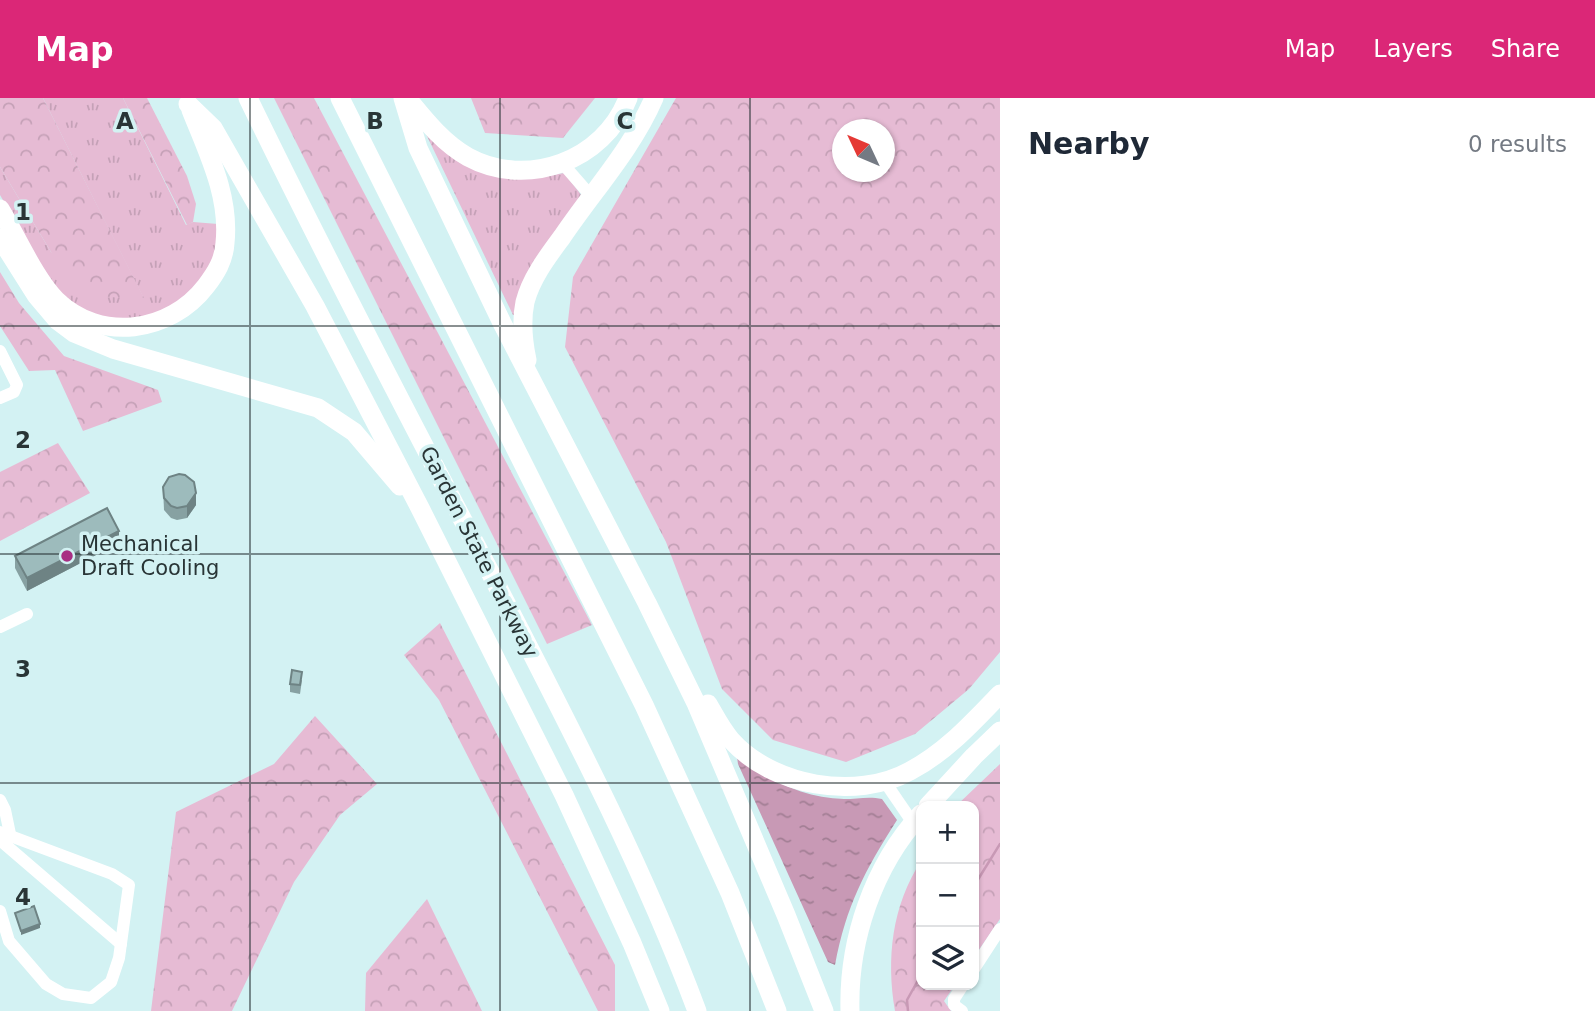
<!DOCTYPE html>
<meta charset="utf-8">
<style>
:root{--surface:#fff;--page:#f6f6f7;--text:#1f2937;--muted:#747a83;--line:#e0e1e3;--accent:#db2777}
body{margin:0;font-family:"DejaVu Sans",sans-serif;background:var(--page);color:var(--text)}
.controls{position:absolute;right:21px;bottom:21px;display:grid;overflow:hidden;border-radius:14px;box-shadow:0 2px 5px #0004}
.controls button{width:63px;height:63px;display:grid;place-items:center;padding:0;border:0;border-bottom:2px solid var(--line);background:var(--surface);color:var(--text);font:35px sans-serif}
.compass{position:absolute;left:832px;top:21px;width:63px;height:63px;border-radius:50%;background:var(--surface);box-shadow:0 2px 5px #0004;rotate:314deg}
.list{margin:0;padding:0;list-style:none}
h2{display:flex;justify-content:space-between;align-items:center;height:91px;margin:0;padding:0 28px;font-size:30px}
h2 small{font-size:23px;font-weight:400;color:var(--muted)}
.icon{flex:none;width:38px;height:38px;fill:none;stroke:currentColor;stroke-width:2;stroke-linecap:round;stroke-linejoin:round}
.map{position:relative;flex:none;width:1000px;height:913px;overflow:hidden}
header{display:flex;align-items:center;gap:42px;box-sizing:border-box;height:98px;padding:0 35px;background:var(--accent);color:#fff}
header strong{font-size:33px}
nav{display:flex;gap:38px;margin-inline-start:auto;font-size:24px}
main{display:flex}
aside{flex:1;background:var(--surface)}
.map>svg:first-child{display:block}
</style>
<header>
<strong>Map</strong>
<nav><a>Map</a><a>Layers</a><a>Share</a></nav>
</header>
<main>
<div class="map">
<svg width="1000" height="913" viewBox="0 0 1000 913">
<defs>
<pattern id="grass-tufts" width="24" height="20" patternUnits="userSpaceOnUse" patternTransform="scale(1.75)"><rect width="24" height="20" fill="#e6bbd4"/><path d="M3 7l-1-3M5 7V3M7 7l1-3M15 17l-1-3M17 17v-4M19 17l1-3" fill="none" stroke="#c5a1b7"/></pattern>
<pattern id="forest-crowns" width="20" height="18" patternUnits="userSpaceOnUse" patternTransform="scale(1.75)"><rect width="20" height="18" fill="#e6bbd4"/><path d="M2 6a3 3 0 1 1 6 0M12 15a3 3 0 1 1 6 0" fill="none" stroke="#c5a1b7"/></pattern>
<pattern id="water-ripples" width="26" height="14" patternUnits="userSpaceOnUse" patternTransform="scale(1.75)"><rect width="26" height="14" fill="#c899b5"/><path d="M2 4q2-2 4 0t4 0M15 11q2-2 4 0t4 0" fill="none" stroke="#a27e94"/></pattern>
</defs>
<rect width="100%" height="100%" fill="#d3f2f3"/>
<g fill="url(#grass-tufts)">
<polygon points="43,0 123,0 186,127 193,124 218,126 215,157 196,192 162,217 121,224 88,215 61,196 37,161 0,97 0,69 51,154 144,201"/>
<polygon points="426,36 508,80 529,81 564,75 579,94 581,97 516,217 513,217"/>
</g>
<g fill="url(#forest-crowns)" fill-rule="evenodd">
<polygon points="0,0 43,0 145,202 87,197 51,154 0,69"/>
<polygon points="123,0 147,0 187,78 196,106 193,124 187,127"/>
<polygon points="274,0 314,0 592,527 547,546"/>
<polygon points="471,0 595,0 563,40 485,35"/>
<path d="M 676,0 L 1000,0 L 1000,554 L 969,591 L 915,636 L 846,664 L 773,642 L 722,591 L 666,444 L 565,249 L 573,179 ZM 842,32 L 884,32 L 884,74 L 842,74 Z"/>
<polygon points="0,174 19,205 64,258 158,292 162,304 83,333 55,272 29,273 0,228"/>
<polygon points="58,345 90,395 0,443 0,374"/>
<polygon points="440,525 615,867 615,913 598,913 439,602 404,557"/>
<polygon points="315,618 377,686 340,717 294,784 232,913 151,913 176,714 274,666"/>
<polygon points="1000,666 1000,821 974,859 974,708 956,708"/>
<path d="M 921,763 L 921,887 L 955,887 L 944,903 L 951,913 L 895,913 C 886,860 892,808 921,763 Z"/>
<polygon points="427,801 482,913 365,913 366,875"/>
</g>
<path fill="url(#water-ripples)" d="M 737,659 C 769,682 803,700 844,701 C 857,701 869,698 882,701 L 897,722 C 865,772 846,808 835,867 L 828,864 L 738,666 Z"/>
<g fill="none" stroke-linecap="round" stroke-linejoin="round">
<g stroke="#c899b5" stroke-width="2.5">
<polyline points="974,788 1000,746"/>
<polyline points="908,913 907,902 921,877"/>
</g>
<g stroke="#fff" stroke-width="12">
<polyline points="563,66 591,98"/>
<polyline points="0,253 17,287 14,294 0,300"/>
<polyline points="0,529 27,516"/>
<polyline points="885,684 913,725"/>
<polyline points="0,702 5,712 10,736"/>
<polyline points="0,734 112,776 129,787 119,860 111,884 91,900 63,896 46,886 9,843 0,813"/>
<polyline points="0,742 121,846"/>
<polyline points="974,871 1000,831"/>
<polyline points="962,913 954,907 954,901 963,887"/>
</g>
<g stroke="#fff" stroke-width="19">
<path d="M 248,0 C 325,159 407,316 489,472 C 563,616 640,761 697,913"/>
<polyline points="340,0 644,607 730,795 777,913"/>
<polyline points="403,0 418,50 502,225 647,505 696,605 786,817 824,913"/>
<path d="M 407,0 C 425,22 443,45 468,59 C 527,91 604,63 628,0"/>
<polyline points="188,6 213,30 315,208 421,412 564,697 632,845 660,913"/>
<path d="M 0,111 C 16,137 35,181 56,202 C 100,245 170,235 206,188 C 216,175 224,162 225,145 C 230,98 208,55 191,12"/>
<polyline points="0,140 36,197 58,223 74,235 113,251 318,310 354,334 400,388"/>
<path d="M 527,262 C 523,243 521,223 525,204 C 531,180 548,158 562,139 C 593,93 632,51 654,0"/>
<path d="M 708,606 C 715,618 722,632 731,642 C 772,688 856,703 910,673 C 946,654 972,625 1000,596"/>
<polyline points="928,708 974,658 1000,633"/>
<path d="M 850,913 C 848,843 873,768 921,716"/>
</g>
</g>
<g fill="#87a1a2">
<polygon points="163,389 196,407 187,420 177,422 171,420 164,412"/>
<polygon points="119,445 27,493 15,470 15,458"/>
<polygon points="302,582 300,596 290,594 290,586"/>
</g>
<g fill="#6e8384">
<polygon points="196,395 196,407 187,420 187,408"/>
<polygon points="119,433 119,445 27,493 27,480"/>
<polygon points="40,826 40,830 21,837 21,833"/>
</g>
<g fill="#9dbbbc" stroke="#6e8384" stroke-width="2">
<polygon points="179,376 185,377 194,384 196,395 187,408 177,410 171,408 164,400 163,389 169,379"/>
<polygon points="107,410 119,433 27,480 15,458"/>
<polygon points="292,572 302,574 300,587 290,586"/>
<polygon points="34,808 40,826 21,833 15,815"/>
</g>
<path fill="none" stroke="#293536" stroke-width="2" stroke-opacity="0.55" d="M 250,0 L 250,913M 500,0 L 500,913M 750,0 L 750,913M 0,228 L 1000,228M 0,456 L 1000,456M 0,685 L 1000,685"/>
<circle fill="#a82e83" stroke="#d3f2f3" stroke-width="2.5" cx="67" cy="458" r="7"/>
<g text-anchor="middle" stroke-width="7" stroke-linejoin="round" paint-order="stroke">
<g font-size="21" fill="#293536" stroke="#d3f2f3" text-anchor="start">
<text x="81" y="453">Mechanical<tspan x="81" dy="24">Draft Cooling</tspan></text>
</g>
<g font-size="21" fill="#293536" stroke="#d3f2f3">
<text transform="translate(479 454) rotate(63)" y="7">Garden State Parkway</text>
</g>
</g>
<g font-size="23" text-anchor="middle" font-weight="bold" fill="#293536" stroke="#d3f2f3" stroke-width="7" stroke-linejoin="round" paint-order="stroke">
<text x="125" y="31">A</text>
<text x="375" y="31">B</text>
<text x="625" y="31">C</text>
<text x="23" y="122">1</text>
<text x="23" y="350">2</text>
<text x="23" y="579">3</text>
<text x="23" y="807">4</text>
</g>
</svg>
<div class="controls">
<button>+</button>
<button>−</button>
<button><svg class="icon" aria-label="layers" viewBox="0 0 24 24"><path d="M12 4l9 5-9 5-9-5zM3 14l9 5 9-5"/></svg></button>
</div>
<svg class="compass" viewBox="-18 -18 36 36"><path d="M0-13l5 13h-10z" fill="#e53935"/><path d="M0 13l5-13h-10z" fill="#747a83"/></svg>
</div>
<aside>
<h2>Nearby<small>0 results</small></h2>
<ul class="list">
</ul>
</aside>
</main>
